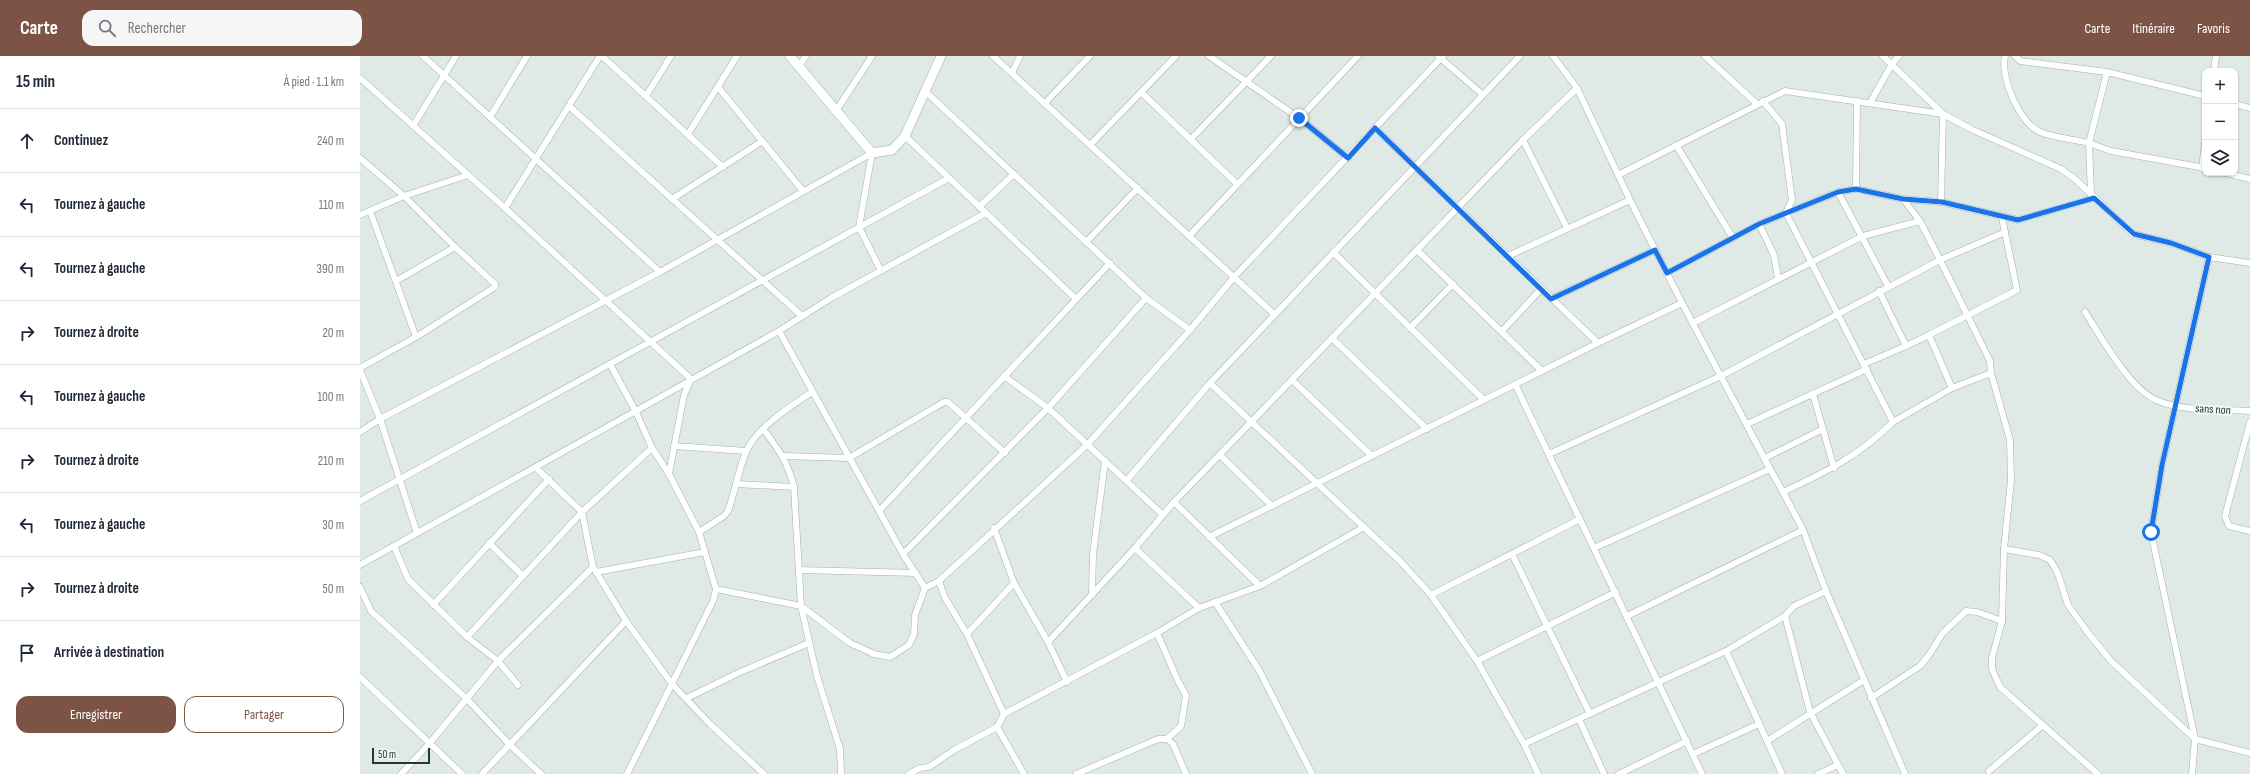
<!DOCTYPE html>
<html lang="fr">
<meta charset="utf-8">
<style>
:root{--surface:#fff;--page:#f6f6f7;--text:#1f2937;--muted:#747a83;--line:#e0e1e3;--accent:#7d5346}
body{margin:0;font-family:"Sofia Sans Condensed",sans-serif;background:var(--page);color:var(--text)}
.controls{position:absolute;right:12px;top:12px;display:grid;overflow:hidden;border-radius:8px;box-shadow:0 1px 3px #0004}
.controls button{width:36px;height:36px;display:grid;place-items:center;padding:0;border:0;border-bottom:1px solid var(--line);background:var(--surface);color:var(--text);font:20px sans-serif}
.scale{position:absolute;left:12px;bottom:10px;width:58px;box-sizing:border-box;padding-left:4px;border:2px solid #213a35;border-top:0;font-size:11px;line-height:14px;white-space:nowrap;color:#213a35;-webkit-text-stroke:3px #f0f7f4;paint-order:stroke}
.stop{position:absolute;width:12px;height:12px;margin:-9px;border:3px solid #1a73e8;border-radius:50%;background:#fff}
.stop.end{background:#1a73e8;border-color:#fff;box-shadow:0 1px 4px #0008}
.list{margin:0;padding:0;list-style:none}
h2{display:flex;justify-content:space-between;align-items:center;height:52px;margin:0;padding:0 16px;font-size:17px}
h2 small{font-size:13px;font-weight:400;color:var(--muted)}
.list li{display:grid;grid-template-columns:26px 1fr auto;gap:12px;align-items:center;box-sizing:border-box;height:64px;padding:0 16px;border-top:1px solid var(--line)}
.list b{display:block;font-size:15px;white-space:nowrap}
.list em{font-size:13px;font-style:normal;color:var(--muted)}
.actions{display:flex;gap:8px;padding:12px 16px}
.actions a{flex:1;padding:9px 0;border:1px solid var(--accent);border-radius:12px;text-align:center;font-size:14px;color:var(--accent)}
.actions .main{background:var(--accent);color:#fff}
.icon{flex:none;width:22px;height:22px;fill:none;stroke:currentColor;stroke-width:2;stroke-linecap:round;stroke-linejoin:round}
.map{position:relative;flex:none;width:1890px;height:718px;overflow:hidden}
header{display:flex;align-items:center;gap:24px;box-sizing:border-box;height:56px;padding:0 20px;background:var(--accent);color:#fff}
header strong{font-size:19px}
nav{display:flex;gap:22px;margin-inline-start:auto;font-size:14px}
.search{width:280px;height:36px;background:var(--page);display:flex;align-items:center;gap:10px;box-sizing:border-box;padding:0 14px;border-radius:12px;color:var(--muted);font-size:15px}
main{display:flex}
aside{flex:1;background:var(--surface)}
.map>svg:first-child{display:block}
</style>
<header>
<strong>Carte</strong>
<div class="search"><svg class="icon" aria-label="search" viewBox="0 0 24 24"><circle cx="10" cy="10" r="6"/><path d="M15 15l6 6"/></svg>Rechercher</div>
<nav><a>Carte</a><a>Itinéraire</a><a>Favoris</a></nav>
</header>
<main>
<aside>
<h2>15 min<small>À pied · 1.1 km</small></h2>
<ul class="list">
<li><svg class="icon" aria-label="ahead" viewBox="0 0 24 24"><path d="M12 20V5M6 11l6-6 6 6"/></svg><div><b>Continuez</b></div><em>240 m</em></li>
<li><svg class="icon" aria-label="left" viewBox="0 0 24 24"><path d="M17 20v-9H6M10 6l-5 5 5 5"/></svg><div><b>Tournez à gauche</b></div><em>110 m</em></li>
<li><svg class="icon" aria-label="left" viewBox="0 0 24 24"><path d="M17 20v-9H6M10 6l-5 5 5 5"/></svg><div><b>Tournez à gauche</b></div><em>390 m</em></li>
<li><svg class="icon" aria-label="right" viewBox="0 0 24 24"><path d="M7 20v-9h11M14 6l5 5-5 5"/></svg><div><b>Tournez à droite</b></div><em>20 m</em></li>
<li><svg class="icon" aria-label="left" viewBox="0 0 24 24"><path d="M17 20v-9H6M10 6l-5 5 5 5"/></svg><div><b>Tournez à gauche</b></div><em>100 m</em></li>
<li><svg class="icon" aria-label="right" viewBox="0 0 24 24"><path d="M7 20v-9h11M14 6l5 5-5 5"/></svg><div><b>Tournez à droite</b></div><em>210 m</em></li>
<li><svg class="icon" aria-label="left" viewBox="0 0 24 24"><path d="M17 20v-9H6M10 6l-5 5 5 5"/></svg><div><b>Tournez à gauche</b></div><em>30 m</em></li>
<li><svg class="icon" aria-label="right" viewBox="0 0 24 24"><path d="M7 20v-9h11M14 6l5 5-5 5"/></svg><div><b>Tournez à droite</b></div><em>50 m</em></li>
<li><svg class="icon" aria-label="arrive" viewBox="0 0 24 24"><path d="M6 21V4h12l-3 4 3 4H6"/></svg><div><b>Arrivée à destination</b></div></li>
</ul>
<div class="actions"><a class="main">Enregistrer</a><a>Partager</a></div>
</aside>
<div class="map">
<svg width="1890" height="718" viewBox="0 0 1890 718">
<rect width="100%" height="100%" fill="#dfeae6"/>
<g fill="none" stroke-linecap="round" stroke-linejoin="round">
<defs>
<g id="street">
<polyline points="63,0 300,216"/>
<polyline points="242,0 363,111"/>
<polyline points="633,0 914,258"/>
<polyline points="849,0 939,62 988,102"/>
<polyline points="1078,0 1122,38"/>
<polyline points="1193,0 1217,32 1270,144 1322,247 1410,413 1234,492"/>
<polyline points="1345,0 1397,48"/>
<polyline points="1523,0 1583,58 1613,74 1701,113 1715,123 1773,178 1811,187 1849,201"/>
<path d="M 1645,0 C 1640,21 1659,66 1680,76 C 1694,82 1713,83 1729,87 L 1731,138"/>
<polyline points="1655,0 1660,5 1747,16 1845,40"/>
<polyline points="439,10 446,0"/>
<polyline points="1854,15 1856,0"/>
<polyline points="1747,16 1729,87 1751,95 1845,112"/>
<polyline points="652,17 660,0"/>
<polyline points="0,22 145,152 331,323"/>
<polyline points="358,31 443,135"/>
<polyline points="565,35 786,242 830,274"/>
<polyline points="781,36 877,128"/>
<polyline points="286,40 311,0"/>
<path d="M 1403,45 L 1422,68 L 1432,144 L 1426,157 L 1533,366 C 1497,401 1468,415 1423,436 L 1410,413"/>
<polyline points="685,47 730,0"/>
<polyline points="1510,47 1532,8 1539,0"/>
<polyline points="1875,48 1890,52"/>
<polyline points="209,50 442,260"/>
<polyline points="476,55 512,0"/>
<polyline points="130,61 167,0"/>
<polyline points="53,70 96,0"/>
<polyline points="1015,72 1238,287"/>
<polyline points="328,78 377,0"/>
<polyline points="545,80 716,243"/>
<polyline points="831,83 911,0"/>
<polyline points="1163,84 1207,172"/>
<polyline points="730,89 816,0"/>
<polyline points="1316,89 1373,182"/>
<polyline points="512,97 499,171 521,215"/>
<polyline points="0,102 44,140 95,191 135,228 135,231 56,281 0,312"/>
<polyline points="1842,112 1845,87"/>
<polyline points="1866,117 1890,123"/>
<polyline points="1258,119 1425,35 1583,58 1581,146 1543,143 1496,133 1478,136 1399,168 1307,217"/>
<polyline points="1496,133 1497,45"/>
<polyline points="1478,136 1528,230"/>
<polyline points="312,143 401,86"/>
<polyline points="1581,146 1658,164 1734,142"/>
<polyline points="619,151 654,118"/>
<polyline points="145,152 240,0"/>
<polyline points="10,155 56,281"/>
<polyline points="0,159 44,140 108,119"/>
<polyline points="1399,168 1414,199 1418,222"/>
<polyline points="1645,176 1580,204 1630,305 1631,317 1650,384 1651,424 1644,493 1642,565 1632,602 1632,613 1640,631 1738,718"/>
<polyline points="830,179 998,0"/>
<polyline points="726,186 778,132"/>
<polyline points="1057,194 1182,315"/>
<polyline points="973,196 1124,344"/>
<polyline points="1148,200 1270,144"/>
<polyline points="36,225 95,191"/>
<polyline points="1191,243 1295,194"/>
<path d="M 1725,256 C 1741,281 1769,332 1796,344 C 1823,356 1860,353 1890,355"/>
<polyline points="1333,267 1503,180 1560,165"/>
<polyline points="1050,272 1093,228"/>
<polyline points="419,275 543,498 565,532 579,525 727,389 830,274 875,220 1083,0"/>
<polyline points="1142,275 1181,233"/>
<polyline points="972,282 1067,373"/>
<polyline points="1546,290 1569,279"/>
<polyline points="250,308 276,356 292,392 309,418 339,476 356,533 353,545 267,718"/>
<polyline points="1504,308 1546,290 1519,235"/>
<polyline points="0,314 20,363 57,477"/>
<polyline points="644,320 688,352 803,459"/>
<polyline points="932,324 1012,400"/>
<polyline points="850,327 1040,505 1071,539 1117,605 1164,688 1178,718"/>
<polyline points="1155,328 1342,718"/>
<polyline points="1592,332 1569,279 1657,234 1642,162"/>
<polyline points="1453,338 1474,412"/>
<polyline points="1533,366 1592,332 1631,317"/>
<polyline points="1890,366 1865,460 1869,470 1890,475"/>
<polyline points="1387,368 1507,313"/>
<path d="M 403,373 C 418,392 428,407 434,431 L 441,550 L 457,620 L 480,693 L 481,718"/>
<polyline points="0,376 20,363 300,216 512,97"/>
<polyline points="314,390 386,395"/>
<polyline points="1189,398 1361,320 1580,204 1560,165 1543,143"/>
<polyline points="860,399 912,450"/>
<polyline points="424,400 489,402 584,346 588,346 645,397"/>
<polyline points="1405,402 1463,373"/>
<polyline points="176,412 222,456 233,511 266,565 312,628 350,668 404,718"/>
<polyline points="309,418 324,339 331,323"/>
<polyline points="767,424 850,327 1160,0"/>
<polyline points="376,428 434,431"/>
<polyline points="1423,436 1443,474 1466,535 1545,718"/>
<polyline points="0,445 589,122"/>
<polyline points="519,455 750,207"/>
<polyline points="634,472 654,527 688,586 707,626"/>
<path d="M 339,476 L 364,460 L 368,455 C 375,436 378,415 386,396 C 396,372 431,350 452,336"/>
<polyline points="849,481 1238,287 1322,247"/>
<polyline points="129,487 163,520"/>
<polyline points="34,490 48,523 107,581 138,605 158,629"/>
<polyline points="775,492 839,552"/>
<polyline points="1644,493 1679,499 1690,504 1697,515 1708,549 1729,578 1751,605 1835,683 1890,697"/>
<polyline points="543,498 688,352 786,242"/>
<polyline points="1152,498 1230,658"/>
<polyline points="0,509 419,275 471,242 626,157"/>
<polyline points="439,514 556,517"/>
<polyline points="236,516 345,496"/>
<polyline points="579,525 585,542 607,578 644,658"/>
<polyline points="900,530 1004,471"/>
<polyline points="0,531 11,555 107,643 150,689 181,718"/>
<polyline points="356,533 441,550 490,587 514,598 530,601 549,589 554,578 555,559 565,532"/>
<polyline points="732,539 733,498 745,405"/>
<polyline points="1071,539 1220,463"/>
<polyline points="855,546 899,614 952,718"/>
<polyline points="73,549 189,423"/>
<polyline points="1267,560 1443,474"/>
<polyline points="1425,560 1450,656 1483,718"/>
<polyline points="797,577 818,625 826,639 821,670 807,683"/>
<polyline points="607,578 654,527"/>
<polyline points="107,581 222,456 292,392"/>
<polyline points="688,586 775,492 814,446 1163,84 1217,32"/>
<polyline points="1366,595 1422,718"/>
<polyline points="1117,605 1256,536"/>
<polyline points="0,621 102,718"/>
<polyline points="327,642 378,617 449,587"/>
<polyline points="1511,642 1560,610 1569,599 1582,578 1606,555 1617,556 1642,565"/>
<polyline points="1219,663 1244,718"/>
<polyline points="637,671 664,718"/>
<polyline points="1407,685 1504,624"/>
<polyline points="1164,688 1366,595 1425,560 1434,550 1466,535"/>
<polyline points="1333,698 1399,668"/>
<polyline points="1629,715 1683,669"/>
<polyline points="41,718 69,688 138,605 233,511"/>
<polyline points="122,718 266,565"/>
<polyline points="549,718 560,712 569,711 594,694 637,671 644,658 797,577 839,552 900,530 814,446"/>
<polyline points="716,718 798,683 807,683 813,688 826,718"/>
<polyline points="1259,718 1327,685"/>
<polyline points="1458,718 1478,709"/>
<polyline points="1832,718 1835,683 1791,476 1802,409 1849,201 1890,207"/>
</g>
<polyline id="secondary" points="430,0 512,97 532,94 545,80 581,0"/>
</defs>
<use href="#street" stroke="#a2b2ad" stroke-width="7"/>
<use href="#secondary" stroke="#9fb6af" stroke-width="10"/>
<use href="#street" stroke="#fff" stroke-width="6"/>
<use href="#secondary" stroke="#fff" stroke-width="9"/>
</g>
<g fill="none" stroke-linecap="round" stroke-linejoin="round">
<polyline stroke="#1a73e8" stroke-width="5" points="939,62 988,102 1015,72 1191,243 1295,194 1307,217 1399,168 1478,136 1496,133 1543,143 1582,146 1658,164 1734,142 1774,178 1811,187 1849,201 1802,409 1791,476"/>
</g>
<g text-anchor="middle" stroke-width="4" stroke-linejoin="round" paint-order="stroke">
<g font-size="12" fill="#213a35" stroke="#f0f7f4">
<text transform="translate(1853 353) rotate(3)" y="4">sans non</text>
</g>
</g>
</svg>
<div class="controls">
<button>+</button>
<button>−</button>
<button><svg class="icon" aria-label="layers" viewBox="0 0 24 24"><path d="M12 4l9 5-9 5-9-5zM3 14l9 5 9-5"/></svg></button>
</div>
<div class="scale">50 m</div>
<div class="stop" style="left:1791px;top:476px"></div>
<div class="stop end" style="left:939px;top:62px"></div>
</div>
</main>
